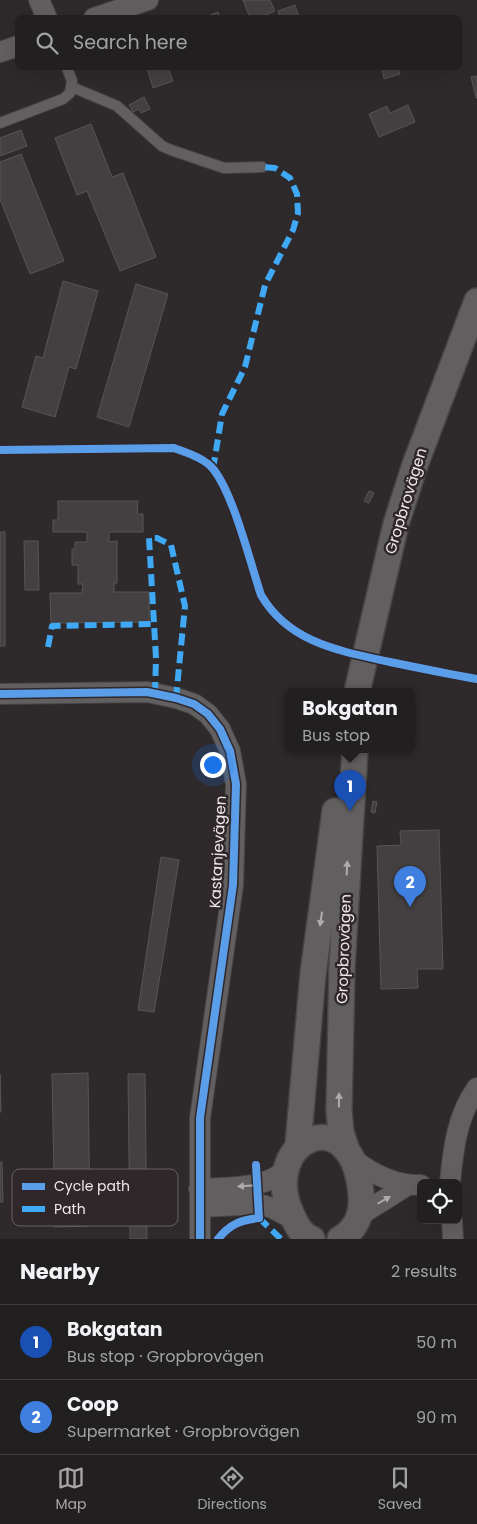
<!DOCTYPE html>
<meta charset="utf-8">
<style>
:root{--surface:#221f20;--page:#2e2c2d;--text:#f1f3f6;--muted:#a2a2a5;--line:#3f3d3e;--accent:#aba5a8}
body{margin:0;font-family:Poppins,sans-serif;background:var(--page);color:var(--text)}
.controls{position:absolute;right:15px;bottom:15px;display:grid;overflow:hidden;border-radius:8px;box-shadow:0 5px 20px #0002}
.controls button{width:45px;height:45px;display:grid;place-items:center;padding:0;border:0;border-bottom:1px solid var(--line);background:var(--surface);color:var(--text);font:25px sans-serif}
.you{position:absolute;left:212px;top:764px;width:18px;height:18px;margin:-12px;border:4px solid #fff;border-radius:50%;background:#1a73e8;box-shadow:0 0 0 8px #1a73e833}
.badge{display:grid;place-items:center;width:32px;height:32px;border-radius:50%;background:var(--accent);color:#fff;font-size:16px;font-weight:700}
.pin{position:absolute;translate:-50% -41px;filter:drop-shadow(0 1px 2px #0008)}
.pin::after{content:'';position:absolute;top:26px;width:18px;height:15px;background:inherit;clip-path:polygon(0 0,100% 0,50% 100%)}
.popup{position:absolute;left:285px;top:688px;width:130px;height:65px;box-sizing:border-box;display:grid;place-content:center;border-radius:8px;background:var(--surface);filter:drop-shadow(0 1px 4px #0005);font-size:16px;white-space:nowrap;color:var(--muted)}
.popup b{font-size:19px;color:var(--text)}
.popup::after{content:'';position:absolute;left:50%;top:100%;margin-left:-10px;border:10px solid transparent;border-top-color:var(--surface)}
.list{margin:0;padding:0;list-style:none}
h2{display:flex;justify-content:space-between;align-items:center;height:65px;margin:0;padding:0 20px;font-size:21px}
h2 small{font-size:16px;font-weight:400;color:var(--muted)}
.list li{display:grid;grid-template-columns:32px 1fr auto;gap:15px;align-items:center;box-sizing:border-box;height:75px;padding:0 20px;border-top:1px solid var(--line)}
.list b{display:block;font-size:19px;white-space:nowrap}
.list p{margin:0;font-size:16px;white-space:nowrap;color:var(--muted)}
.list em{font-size:16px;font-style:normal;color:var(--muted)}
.icon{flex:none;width:28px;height:28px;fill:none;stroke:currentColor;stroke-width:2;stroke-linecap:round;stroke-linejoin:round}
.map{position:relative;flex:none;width:477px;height:1239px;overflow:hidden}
.search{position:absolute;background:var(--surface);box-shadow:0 5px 20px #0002;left:15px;right:15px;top:15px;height:55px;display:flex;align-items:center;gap:12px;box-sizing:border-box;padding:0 18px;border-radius:8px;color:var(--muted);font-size:19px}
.sheet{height:215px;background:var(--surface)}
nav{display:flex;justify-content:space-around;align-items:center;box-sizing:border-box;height:70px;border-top:1px solid var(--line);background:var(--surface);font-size:14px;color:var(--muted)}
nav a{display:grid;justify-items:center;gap:2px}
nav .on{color:var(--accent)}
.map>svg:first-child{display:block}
</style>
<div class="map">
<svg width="477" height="1239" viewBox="0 0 477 1239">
<rect width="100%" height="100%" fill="#2e292b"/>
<g fill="#444041" stroke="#585455">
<polygon points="243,0 270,0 275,11 258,18 250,18"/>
<polygon points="295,5 299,18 280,18 278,11"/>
<polygon points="218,12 220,18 203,18"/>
<polygon points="147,68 168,68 173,81 153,88"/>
<polygon points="386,68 398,68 400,74 384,79 382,69"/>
<polygon points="477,76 477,98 476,98 471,77"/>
<polygon points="144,97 150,109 141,113 139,109 133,112 129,105"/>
<polygon points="408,105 415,122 379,137 369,114 387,106 390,113"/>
<polygon points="91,124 112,177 123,173 156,257 120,271 87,191 77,195 55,138"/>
<polygon points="21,130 27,146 0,156 0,138"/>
<polygon points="21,154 64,261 30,274 0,199 0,162"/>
<polygon points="63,281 98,291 76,369 69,367 55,417 22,407 36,356 43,358"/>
<polygon points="136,284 168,294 129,427 97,417"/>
<polygon points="369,491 374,493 369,503 364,501"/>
<polygon points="58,501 138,501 137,514 143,514 143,532 109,532 109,542 117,541 117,583 114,583 114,592 149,592 149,622 51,623 50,593 82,593 83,584 78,584 78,565 72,565 72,549 75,549 75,542 87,542 87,532 53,532 53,520 58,520"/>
<rect x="0" y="532" width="5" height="114"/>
<polygon points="24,541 38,541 39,590 25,590"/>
<polygon points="373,801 377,802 375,813 371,812"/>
<polygon points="439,830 443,969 417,969 418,988 381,989 377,846 401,845 400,831"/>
<polygon points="161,857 179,860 154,1012 138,1010"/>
<polygon points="88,1073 90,1226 55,1227 52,1074"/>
<polygon points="0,1074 1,1112 0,1112"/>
<polygon points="128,1074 145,1074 147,1239 130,1239"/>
<polygon points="0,1162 2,1162 3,1202 0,1202"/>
</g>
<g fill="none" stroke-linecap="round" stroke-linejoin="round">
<defs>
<g id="service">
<polyline points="72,87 117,106 162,146 171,150 224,168 262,167"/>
<polyline points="0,123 63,99 70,93 72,81 67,68"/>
</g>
<g id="minor">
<polyline points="39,0 47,18"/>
<polyline points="94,18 148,0"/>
<polyline points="0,52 18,46"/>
<polyline points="0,694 147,692 176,698 194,704 208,714 220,729 230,751 236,784 233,885 200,1118 200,1239"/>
<path d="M 354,1160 C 374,1175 396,1186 421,1185"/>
<path d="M 450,1183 C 453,1150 457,1115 477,1088"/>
<path d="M 199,1189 C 229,1187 264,1190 287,1169"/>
<polyline points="200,1207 259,1204 272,1208 295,1220"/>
<polyline points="360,1215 408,1185"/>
<polyline points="452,1220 453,1239"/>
</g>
<g id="tertiary">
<polyline points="357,692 396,524 415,465 477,301"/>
<polyline points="298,1145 313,974 335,811"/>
<polyline points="346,1148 341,1132 339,1111 342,967 355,750"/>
<path d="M 312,1239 C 301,1235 296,1224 291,1213 C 259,1139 353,1097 361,1194 C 363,1213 356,1230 340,1239"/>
</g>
</defs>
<use href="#service" stroke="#484546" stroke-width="12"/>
<use href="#minor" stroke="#484546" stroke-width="22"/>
<use href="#tertiary" stroke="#484546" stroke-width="28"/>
<use href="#service" stroke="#625f61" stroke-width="10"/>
<use href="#minor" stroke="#625f61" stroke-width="20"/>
<use href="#tertiary" stroke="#625f61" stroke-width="25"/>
<g stroke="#3fa9f5" stroke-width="6" stroke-dasharray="12 6" stroke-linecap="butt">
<polyline points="213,469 222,414 245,367 265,285 293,230 298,213 297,194 290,178 275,168 262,167"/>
<polyline points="48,647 52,626 154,624"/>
<polyline points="155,694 156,658 149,538 157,538 171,545 185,606 176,698"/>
<polyline points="259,1218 281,1239"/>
</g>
<defs>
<g id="cycleway">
<path d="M 0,450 L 174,448 C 187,453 205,458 214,470 C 234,496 250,562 261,595 C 289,643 340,651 390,662 C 419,668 448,674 477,679"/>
<polyline points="0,694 147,692 176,698 194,704 208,714 220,729 230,751 236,784 233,885 200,1118 200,1239"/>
<path d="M 218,1239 C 230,1224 241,1220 259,1218 L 256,1165"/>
</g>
</defs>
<use href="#cycleway" stroke="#30272b" stroke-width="11"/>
<use href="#cycleway" stroke="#5a9eea" stroke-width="8"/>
</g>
<defs><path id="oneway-solid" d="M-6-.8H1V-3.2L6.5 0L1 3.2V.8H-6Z" transform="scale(1.25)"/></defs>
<g fill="#afaaad">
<use href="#oneway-solid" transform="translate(347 868) rotate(-87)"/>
<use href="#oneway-solid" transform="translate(321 919) rotate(98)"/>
<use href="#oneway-solid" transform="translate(339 1100) rotate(-89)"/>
<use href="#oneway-solid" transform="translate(245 1186) rotate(176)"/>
<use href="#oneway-solid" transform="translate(384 1200) rotate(-30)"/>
</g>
<g text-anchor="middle" stroke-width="5" stroke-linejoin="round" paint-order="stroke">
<g font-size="15" fill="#eee8eb" stroke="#30272b">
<text transform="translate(406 501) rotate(-73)" y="5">Gropbrovägen</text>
<text transform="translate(218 852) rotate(-87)" y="5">Kastanjevägen</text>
<text transform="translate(344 949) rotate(-88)" y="5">Gropbrovägen</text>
</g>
</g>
<rect x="12" y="1169" width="166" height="57" rx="8" fill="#30272b" stroke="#696165" stroke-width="1"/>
<rect x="22" y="1183" width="23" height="7" fill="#5a9eea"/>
<rect x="22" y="1206" width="23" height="6" fill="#3fa9f5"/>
<g font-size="14" fill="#eee8eb">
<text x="54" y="1191">Cycle path</text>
<text x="54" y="1214">Path</text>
</g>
</svg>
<div class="controls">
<button><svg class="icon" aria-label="locate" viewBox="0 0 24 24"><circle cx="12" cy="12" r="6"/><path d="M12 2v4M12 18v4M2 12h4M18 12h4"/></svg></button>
</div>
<div class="you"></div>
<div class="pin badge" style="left:350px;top:811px;background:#1a4fb4">1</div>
<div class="popup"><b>Bokgatan</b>Bus stop</div>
<div class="pin badge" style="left:410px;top:907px;background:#3f7fe0">2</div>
<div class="search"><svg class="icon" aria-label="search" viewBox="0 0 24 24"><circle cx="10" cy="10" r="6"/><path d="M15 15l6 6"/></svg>Search here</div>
</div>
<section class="sheet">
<h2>Nearby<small>2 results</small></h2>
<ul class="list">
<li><span class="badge" style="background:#1a4fb4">1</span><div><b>Bokgatan</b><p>Bus stop · Gropbrovägen</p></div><em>50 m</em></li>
<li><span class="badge" style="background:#3f7fe0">2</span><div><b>Coop</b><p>Supermarket · Gropbrovägen</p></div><em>90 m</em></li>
</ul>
</section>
<nav>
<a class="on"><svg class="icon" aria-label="map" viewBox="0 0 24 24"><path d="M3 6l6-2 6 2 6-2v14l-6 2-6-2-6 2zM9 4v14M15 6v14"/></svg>Map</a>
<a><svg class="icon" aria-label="directions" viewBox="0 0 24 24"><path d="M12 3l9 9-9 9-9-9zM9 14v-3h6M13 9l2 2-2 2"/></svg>Directions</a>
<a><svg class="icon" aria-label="saved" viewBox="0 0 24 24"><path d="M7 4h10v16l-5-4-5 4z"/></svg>Saved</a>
</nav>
